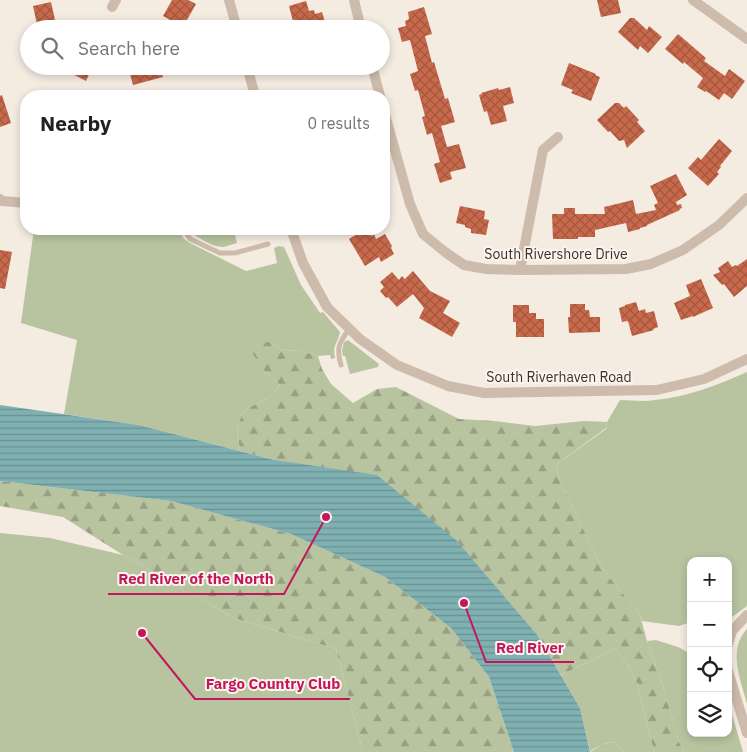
<!DOCTYPE html>
<meta charset="utf-8">
<style>
:root{--surface:#fff;--page:#f2f2f2;--text:#202124;--muted:#757577;--line:#e0e0e0}
body{margin:0;font-family:"IBM Plex Sans",sans-serif;background:var(--page);color:var(--text)}
.controls{position:absolute;right:15px;bottom:15px;display:grid;overflow:hidden;border-radius:10px;box-shadow:0 2px 8px #0003}
.controls button{width:45px;height:45px;display:grid;place-items:center;padding:0;border:0;border-bottom:1px solid var(--line);background:var(--surface);color:var(--text);font:25px sans-serif}
.list{margin:0;padding:0;list-style:none}
h2{display:flex;justify-content:space-between;align-items:center;height:65px;margin:0;padding:0 20px;font-size:21px}
h2 small{font-size:16px;font-weight:400;color:var(--muted)}
.icon{flex:none;width:28px;height:28px;fill:none;stroke:currentColor;stroke-width:2;stroke-linecap:round;stroke-linejoin:round}
.map{position:relative;flex:none;width:747px;height:752px;overflow:hidden}
.search{position:absolute;background:var(--surface);box-shadow:0 2px 8px #0003;left:20px;top:20px;width:370px;height:55px;display:flex;align-items:center;gap:12px;box-sizing:border-box;padding:0 18px;border-radius:28px;color:var(--muted);font-size:19px}
.panel{position:absolute;background:var(--surface);box-shadow:0 2px 8px #0003;left:20px;top:90px;width:370px;height:145px;border-radius:20px}
.map>svg:first-child{display:block}
</style>
<div class="map">
<svg width="747" height="752" viewBox="0 0 747 752">
<defs>
<pattern id="forest-firs" width="22" height="20" patternUnits="userSpaceOnUse" patternTransform="scale(1.25)"><rect width="22" height="20" fill="#b8c4a0"/><path d="M5 1l3.5 6h-7zM16 11l3.5 6h-7z" fill="#97a083"/></pattern>
<pattern id="water-rules" width="6" height="5" patternUnits="userSpaceOnUse" patternTransform="scale(1.25)"><rect width="6" height="5" fill="#7fb0b2"/><path d="M0 2.5h6" fill="none" stroke="#699091"/></pattern>
<pattern id="building-cross-hatch" width="8" height="8" patternUnits="userSpaceOnUse" patternTransform="scale(1.25)"><rect width="8" height="8" fill="#c8694b"/><path d="M0 0l8 8M0 8l8-8" fill="none" stroke="#a4573f"/></pattern>
</defs>
<rect width="100%" height="100%" fill="#f4ebe1"/>
<g fill="#b8c4a0">
<path d="M 34,229 L 178,229 L 184,239 L 190,243 L 246,271 L 277,263 L 274,248 L 279,246 L 284,247 L 301,285 L 320,313 L 323,312 L 340,332 C 338,343 332,345 335,358 L 331,359 L 330,355 L 318,356 L 300,350 L 283,351 L 270,342 L 263,370 L 280,385 L 271,396 L 243,411 L 237,428 L 240,451 L 139,425 L 64,414 L 77,340 L 21,323 Z"/>
<path d="M 190,230 L 217,232 L 234,231 L 237,243 C 233,244 228,246 224,247 C 212,248 199,237 189,232 Z"/>
<polygon points="348,340 379,364 378,367 350,374 345,356 343,356 342,351 344,342"/>
<path d="M 747,372 L 747,606 L 728,620 L 728,561 L 691,561 L 691,622 L 679,626 L 642,621 L 640,615 L 602,568 L 559,479 L 556,465 L 606,429 L 607,422 L 620,400 C 631,400 643,402 655,400 C 687,397 718,385 747,372 Z"/>
<polygon points="0,533 50,538 123,555 234,618 336,649 363,752 0,752"/>
<path d="M 747,629 L 747,704 C 741,680 727,650 747,629 Z"/>
<polygon points="656,640 678,647 691,654 691,733 728,733 728,701 743,752 684,752 679,742 663,686 647,641"/>
<polygon points="614,648 626,662 637,683 654,752 624,752 615,742 603,744 590,751 580,708 561,675 593,660"/>
</g>
<g fill="url(#forest-firs)">
<polygon points="270,342 283,351 300,350 318,356 322,369 331,384 353,403 377,389 396,387 459,419 495,421 535,426 584,421 607,422 606,428 556,465 559,479 602,568 640,615 647,641 663,686 679,742 684,752 654,752 637,683 626,662 614,648 593,660 561,675 538,636 274,460 240,451 237,428 243,411 271,396 280,385 263,370 253,354 260,343"/>
<polygon points="0,481 171,501 291,534 385,577 451,628 489,677 514,752 363,752 336,649 234,618 123,555 63,517 0,506"/>
<polygon points="615,742 624,752 590,752 603,744"/>
</g>
<polygon fill="url(#water-rules)" points="0,405 139,425 274,460 377,475 456,540 538,636 580,708 590,752 514,752 489,677 451,628 385,577 291,534 171,501 0,481"/>
<g fill="url(#building-cross-hatch)">
<polygon points="172,0 188,0 196,4 183,27 163,16"/>
<polygon points="597,0 618,0 621,13 601,17"/>
<polygon points="306,1 309,11 314,10 315,14 322,12 327,29 295,29 289,6"/>
<polygon points="51,2 57,29 38,29 33,6"/>
<polygon points="424,7 432,34 425,36 432,63 434,62 445,99 448,98 455,122 441,126 447,147 459,144 466,168 450,172 452,179 440,183 434,164 440,162 432,133 427,135 422,117 425,116 418,90 415,91 410,74 418,71 410,40 402,42 398,28 406,26 405,21 409,19 408,12"/>
<polygon points="630,18 634,18 647,30 649,26 662,37 648,53 640,46 638,50 618,32"/>
<polygon points="678,34 706,58 704,61 725,76 729,69 745,81 732,99 724,93 719,100 706,91 705,92 697,87 703,78 684,62 683,64 665,49"/>
<polygon points="569,63 596,74 595,75 600,77 591,101 571,93 573,90 561,85"/>
<polygon points="57,66 93,66 86,81"/>
<polygon points="128,66 160,66 163,77 133,85"/>
<polygon points="510,87 514,103 503,106 507,121 491,125 487,111 484,112 479,95 482,94 481,93 498,88 499,90"/>
<polygon points="2,95 11,123 0,127 0,96"/>
<polygon points="615,103 619,103 624,108 626,106 639,120 637,122 645,131 627,148 624,140 619,141 610,131 608,132 597,120"/>
<polygon points="719,139 732,151 720,166 721,167 717,172 719,174 708,186 688,168 698,157 701,160"/>
<polygon points="676,174 687,195 676,202 677,205 681,204 682,208 679,209 680,210 647,225 647,226 640,228 640,229 628,232 626,223 595,230 595,237 578,237 578,239 553,239 552,214 564,214 564,208 575,208 575,214 605,214 604,207 633,200 636,214 656,210 654,205 658,203 650,186"/>
<polygon points="460,206 485,211 484,219 489,220 486,235 471,233 471,229 465,227 465,225 456,223"/>
<polygon points="366,229 372,236 374,234 376,239 385,234 392,246 391,248 394,254 381,262 379,257 365,266 349,239"/>
<polygon points="0,250 12,252 5,289 0,288"/>
<polygon points="747,259 747,286 734,297 724,284 722,285 713,275 720,272 718,268 728,261 732,267 736,265 737,266"/>
<polygon points="413,271 430,291 450,301 443,313 460,323 452,337 419,318 424,308 413,294 397,307 388,297 386,298 380,291 384,287 380,282 392,272 399,280 402,276 405,279"/>
<polygon points="701,279 713,308 693,317 693,316 681,320 674,303 690,296 686,285"/>
<polygon points="636,302 639,311 645,309 646,313 654,311 658,327 653,329 654,330 632,336 628,321 622,322 619,308 625,306 625,305"/>
<polygon points="570,304 585,304 585,310 589,310 590,317 600,317 600,332 569,333 568,317 570,317"/>
<polygon points="513,305 529,305 529,313 536,313 536,319 544,319 544,337 516,337 516,322 513,322"/>
</g>
<g fill="none" stroke-linecap="round" stroke-linejoin="round">
<g stroke="#cdbbac" stroke-width="5">
<polyline points="184,229 185,231 190,239 220,253 235,253 268,244"/>
<path d="M 341,365 C 336,348 339,343 349,329"/>
</g>
<g stroke="#cdbbac" stroke-width="10">
<polyline points="229,0 237,29"/>
<polyline points="354,0 361,29"/>
<polyline points="693,0 747,39"/>
<polyline points="112,7 116,0"/>
<polyline points="247,66 255,96"/>
<polyline points="372,66 380,96"/>
<polyline points="384,111 410,204 423,234 445,252 464,265 486,269 520,270 626,269 651,264 683,250 719,225 747,198"/>
<polyline points="0,199 2,201 26,203"/>
<polyline points="291,229 303,263 327,307 360,339 397,365 448,386 484,393 657,390 704,379 747,359"/>
<polyline points="520,270 543,150 558,137"/>
<polyline points="728,644 732,631 747,615"/>
<polyline points="728,671 747,733"/>
</g>
</g>
<g text-anchor="middle" stroke-width="4" stroke-linejoin="round" paint-order="stroke">
<g font-size="14" fill="#3b302b" stroke="#fbf5ee">
<text x="556" y="259">South Rivershore Drive</text>
<text x="559" y="382">South Riverhaven Road</text>
</g>
</g>
<path fill="none" stroke="#c2185b" stroke-width="2" d="M326 517L284 594H108M464 603L486 662H574M142 633L195 699H350"/>
<g fill="#c2185b" stroke="#fbf5ee" stroke-width="2">
<circle cx="326" cy="517" r="5"/>
<circle cx="464" cy="603" r="5"/>
<circle cx="142" cy="633" r="5"/>
</g>
<g font-size="15" text-anchor="middle" font-weight="bold" fill="#c2185b" stroke="#fbf5ee" stroke-width="4" stroke-linejoin="round" paint-order="stroke">
<text x="196" y="584">Red River of the North</text>
<text x="530" y="653">Red River</text>
<text x="273" y="689">Fargo Country Club</text>
</g>
</svg>
<div class="controls">
<button>+</button>
<button>−</button>
<button><svg class="icon" aria-label="locate" viewBox="0 0 24 24"><circle cx="12" cy="12" r="6"/><path d="M12 2v4M12 18v4M2 12h4M18 12h4"/></svg></button>
<button><svg class="icon" aria-label="layers" viewBox="0 0 24 24"><path d="M12 4l9 5-9 5-9-5zM3 14l9 5 9-5"/></svg></button>
</div>
<div class="search"><svg class="icon" aria-label="search" viewBox="0 0 24 24"><circle cx="10" cy="10" r="6"/><path d="M15 15l6 6"/></svg>Search here</div>
<section class="panel">
<h2>Nearby<small>0 results</small></h2>
<ul class="list">
</ul>
</section>
</div>
